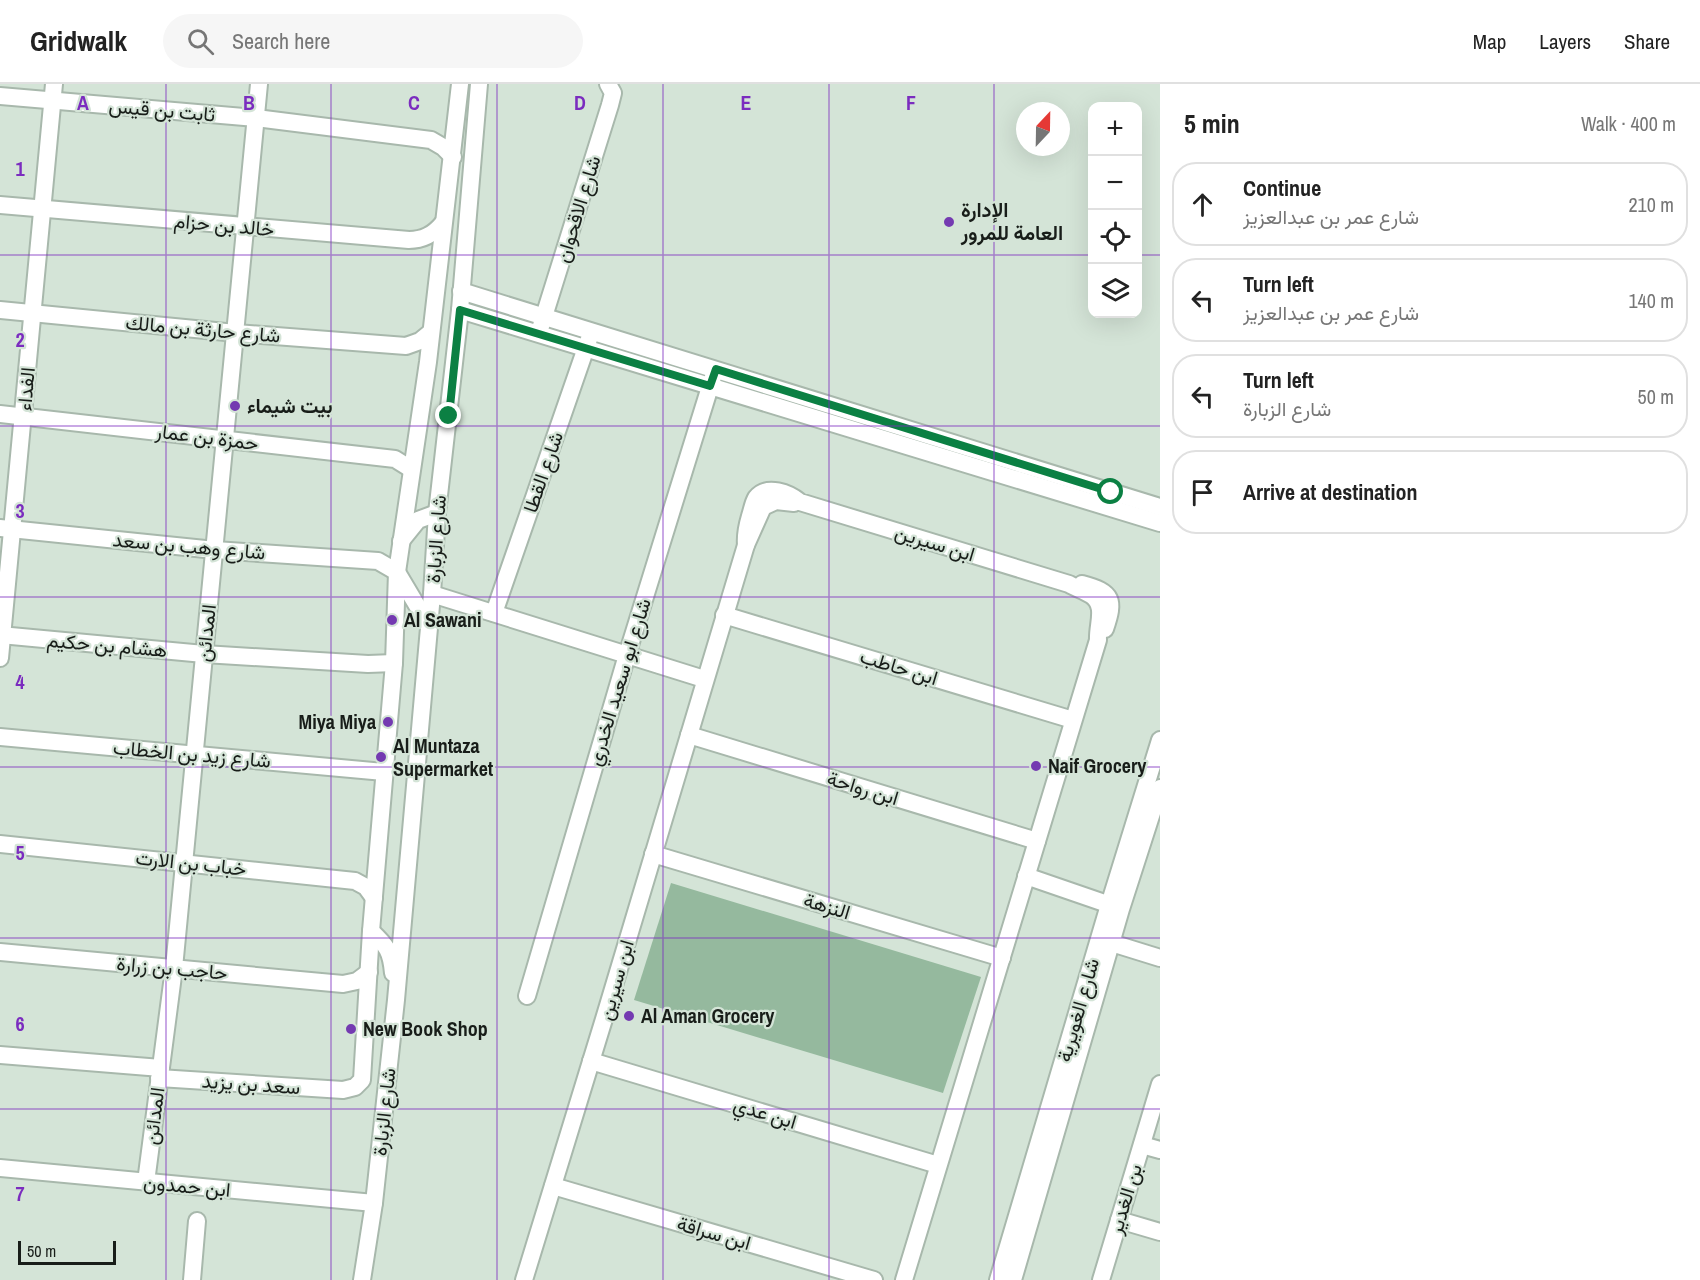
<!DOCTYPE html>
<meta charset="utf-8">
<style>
:root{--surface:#fff;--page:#f6f6f6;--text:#222;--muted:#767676;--line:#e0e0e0}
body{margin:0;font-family:"Archivo Narrow",Vazirmatn,sans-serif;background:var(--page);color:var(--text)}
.controls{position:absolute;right:18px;top:18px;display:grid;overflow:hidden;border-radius:12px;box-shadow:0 6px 24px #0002}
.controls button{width:54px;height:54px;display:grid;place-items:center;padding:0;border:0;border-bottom:2px solid var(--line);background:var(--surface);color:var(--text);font:30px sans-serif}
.compass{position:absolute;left:1016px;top:18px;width:54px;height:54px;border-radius:50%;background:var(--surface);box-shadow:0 6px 24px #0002;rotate:22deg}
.scale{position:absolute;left:18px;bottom:15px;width:98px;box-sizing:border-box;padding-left:6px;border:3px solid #181d19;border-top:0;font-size:16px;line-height:21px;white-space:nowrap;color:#181d19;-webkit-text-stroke:4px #d4e4d7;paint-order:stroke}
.stop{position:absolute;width:18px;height:18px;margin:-14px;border:4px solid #0b8043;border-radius:50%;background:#fff}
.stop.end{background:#0b8043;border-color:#fff;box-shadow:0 2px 6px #0008}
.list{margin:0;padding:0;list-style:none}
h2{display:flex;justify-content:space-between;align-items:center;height:78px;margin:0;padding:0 24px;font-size:26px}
h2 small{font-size:20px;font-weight:400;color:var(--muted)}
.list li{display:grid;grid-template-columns:39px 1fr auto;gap:18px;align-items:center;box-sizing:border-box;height:84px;margin:0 12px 12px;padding:0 12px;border:2px solid var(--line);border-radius:24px}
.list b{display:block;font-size:22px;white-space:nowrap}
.list p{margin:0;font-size:20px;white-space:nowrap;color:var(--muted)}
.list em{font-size:20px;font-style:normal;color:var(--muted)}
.icon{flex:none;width:33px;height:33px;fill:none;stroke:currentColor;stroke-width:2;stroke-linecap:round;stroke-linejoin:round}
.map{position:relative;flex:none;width:1160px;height:1196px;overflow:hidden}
header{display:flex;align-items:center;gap:36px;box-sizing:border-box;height:84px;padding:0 30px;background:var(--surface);border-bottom:2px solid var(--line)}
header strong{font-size:28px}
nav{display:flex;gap:33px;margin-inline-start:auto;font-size:21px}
.search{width:420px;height:54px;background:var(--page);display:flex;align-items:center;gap:15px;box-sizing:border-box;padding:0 21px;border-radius:33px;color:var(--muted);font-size:22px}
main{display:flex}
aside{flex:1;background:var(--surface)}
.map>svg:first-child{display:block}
</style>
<header>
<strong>Gridwalk</strong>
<div class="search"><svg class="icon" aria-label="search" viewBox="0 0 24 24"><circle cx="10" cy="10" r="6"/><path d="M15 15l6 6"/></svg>Search here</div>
<nav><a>Map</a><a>Layers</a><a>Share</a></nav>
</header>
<main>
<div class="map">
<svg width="1160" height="1196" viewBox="0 0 1160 1196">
<rect width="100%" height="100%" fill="#d4e4d7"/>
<polygon fill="#95b99e" points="671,799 981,893 943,1009 634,916"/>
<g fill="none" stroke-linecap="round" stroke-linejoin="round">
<defs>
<g id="minor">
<polyline points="0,12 256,34 431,56 443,63 453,73"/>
<path d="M 0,121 L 409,156 C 423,156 433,151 443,139"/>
<polyline points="461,207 1160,423"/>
<polyline points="0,226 236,249 406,262 420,257 431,248"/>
<polyline points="460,226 1160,439"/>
<polyline points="541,242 610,21 613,9 608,0"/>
<polyline points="0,330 395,375 411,385"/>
<polyline points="0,444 215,466 378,477 397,488 428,540"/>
<polyline points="401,457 418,436 437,429"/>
<path d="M 746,461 C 745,450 747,442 750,432 C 752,426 753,419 756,414 C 767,400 789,409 800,418 L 1069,500 C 1076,504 1084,507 1091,511 C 1107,522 1097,540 1098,556 L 904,1196"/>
<path d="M 1082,500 C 1113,508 1115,516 1105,545"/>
<polyline points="432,510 704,595"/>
<polyline points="494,529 589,255"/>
<polyline points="724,531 1073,636"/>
<polyline points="0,551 204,570 368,580 394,579"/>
<polyline points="0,574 54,0"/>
<polyline points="689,651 1037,757"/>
<polyline points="0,653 384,688"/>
<polyline points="0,760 355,797 366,803 374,814"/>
<polyline points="653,770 1002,874"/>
<polyline points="1026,792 1119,824"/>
<path d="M 371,847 C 387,862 391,867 393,889"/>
<polyline points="1102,856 1160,874"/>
<polyline points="0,868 343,900 357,897 369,888"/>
<polyline points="527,912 627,571 713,293"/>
<polyline points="0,971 161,984"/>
<polyline points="591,977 938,1081"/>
<polyline points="159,994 343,1006 355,1003 362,996 371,847 394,579 397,488 428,278 460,0"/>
<polyline points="1142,1061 1160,1066"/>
<polyline points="0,1084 374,1119"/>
<polyline points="146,1098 174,884 259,0"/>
<polyline points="553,1102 874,1196"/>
<polyline points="1119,1136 1160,1148"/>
<polyline points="192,1196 197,1137"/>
<polyline points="362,1196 374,1119 396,916 432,510 437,429 460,226 479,0"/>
<polyline points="524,1196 604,935 746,461 763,423 776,417 794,419"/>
<polyline points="998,1196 1109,821 1160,656"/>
<polyline points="1013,1196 1121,825 1160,704"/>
<polyline points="1101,1196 1160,1000"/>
</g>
</defs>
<use href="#minor" stroke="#a8b8ac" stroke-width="20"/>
<use href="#minor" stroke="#fff" stroke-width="16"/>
</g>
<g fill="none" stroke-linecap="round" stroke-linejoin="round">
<polyline stroke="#0b8043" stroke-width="8" points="449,332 460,226 710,302 716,285 1111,408"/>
</g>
<path fill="none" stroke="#7b2cbf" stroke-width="1.5" stroke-opacity="0.55" d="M 166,0 L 166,1196M 331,0 L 331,1196M 497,0 L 497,1196M 663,0 L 663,1196M 829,0 L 829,1196M 994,0 L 994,1196M 0,171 L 1092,171M 1138,171 L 1160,171M 0,342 L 1160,342M 0,513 L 1160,513M 0,683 L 1160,683M 0,854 L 1160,854M 0,1025 L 1160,1025"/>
<g fill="#743ab1" stroke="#d4e4d7" stroke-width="2">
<circle cx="949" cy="138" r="6"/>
<circle cx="235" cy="322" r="6"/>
<circle cx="392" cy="536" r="6"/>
<circle cx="388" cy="638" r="6"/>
<circle cx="381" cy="673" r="6"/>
<circle cx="1036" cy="682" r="6"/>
<circle cx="629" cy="932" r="6"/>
<circle cx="351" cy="945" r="6"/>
</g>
<g text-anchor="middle" stroke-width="4.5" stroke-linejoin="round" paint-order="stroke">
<g font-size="20" fill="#181d19" stroke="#d4e4d7">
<text transform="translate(162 26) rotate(5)" y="7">ثابت بن قيس</text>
<text transform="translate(578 125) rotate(-73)" y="7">شارع الاقحوان</text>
<text transform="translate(224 141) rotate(5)" y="7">خالد بن حزام</text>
<text transform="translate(203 245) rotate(5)" y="7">شارع حارثة بن مالك</text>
<text transform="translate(26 305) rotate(-85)" y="7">الفداء</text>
<text transform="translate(207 353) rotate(7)" y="7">حمزة بن عمار</text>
<text transform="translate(543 388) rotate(-71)" y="7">شارع القطا</text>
<text transform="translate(436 455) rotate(-86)" y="7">شارع الزبارة</text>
<text transform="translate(935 459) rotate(17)" y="7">ابن سيرين</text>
<text transform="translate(189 462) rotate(5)" y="7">شارع وهب بن سعد</text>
<text transform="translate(206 549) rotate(-84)" y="7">المدائن</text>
<text transform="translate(107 561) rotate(5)" y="7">هشام بن حكيم</text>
<text transform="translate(899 583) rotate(17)" y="7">ابن حاطب</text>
<text transform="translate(619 598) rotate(-73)" y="7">شارع ابو سعيد الخدري</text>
<text transform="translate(192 670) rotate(5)" y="7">شارع زيد بن الخطاب</text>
<text transform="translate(863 704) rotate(17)" y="7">ابن رواحة</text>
<text transform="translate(191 779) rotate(6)" y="7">خباب بن الارت</text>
<text transform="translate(827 822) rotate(17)" y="7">النزهة</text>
<text transform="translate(172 884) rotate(5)" y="7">حاجب بن زرارة</text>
<text transform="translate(616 896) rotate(-74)" y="7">ابن سيرين</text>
<text transform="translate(1078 926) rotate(-74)" y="7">شارع الغويرية</text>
<text transform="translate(251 1000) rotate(4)" y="7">سعد بن يزيد</text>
<text transform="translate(384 1028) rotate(-84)" y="7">شارع الزبارة</text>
<text transform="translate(765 1029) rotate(17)" y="7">ابن عدي</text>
<text transform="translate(154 1032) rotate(-83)" y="7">المدائن</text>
<text transform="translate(187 1102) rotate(5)" y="7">ابن حمدون</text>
<text transform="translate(1125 1115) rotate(-73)" y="7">بن الغدير</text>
<text transform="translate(714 1149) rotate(16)" y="7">ابن سراقة</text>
</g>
<g font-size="20" font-weight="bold" fill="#181d19" stroke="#d4e4d7" text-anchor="start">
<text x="961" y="133">الإدارة<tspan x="961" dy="23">العامة للمرور</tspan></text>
<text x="247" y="329">بيت شيماء</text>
<text x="404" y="543">Al Sawani</text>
<text x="376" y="645" text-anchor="end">Miya Miya</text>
<text x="393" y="669">Al Muntaza<tspan x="393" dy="23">Supermarket</tspan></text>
<text x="1048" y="689">Naif Grocery</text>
<text x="641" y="939">Al Aman Grocery</text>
<text x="363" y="952">New Book Shop</text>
</g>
</g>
<g font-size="20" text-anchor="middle" font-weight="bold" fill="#7b2cbf" stroke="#d4e4d7" stroke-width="4.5" stroke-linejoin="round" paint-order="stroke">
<text x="83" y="26">A</text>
<text x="249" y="26">B</text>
<text x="414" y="26">C</text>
<text x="580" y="26">D</text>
<text x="746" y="26">E</text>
<text x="911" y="26">F</text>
<text x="20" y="92">1</text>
<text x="20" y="263">2</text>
<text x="20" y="434">3</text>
<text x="20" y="605">4</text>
<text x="20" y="776">5</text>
<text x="20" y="947">6</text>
<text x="20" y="1117">7</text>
</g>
</svg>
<div class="controls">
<button>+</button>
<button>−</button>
<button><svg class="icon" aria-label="locate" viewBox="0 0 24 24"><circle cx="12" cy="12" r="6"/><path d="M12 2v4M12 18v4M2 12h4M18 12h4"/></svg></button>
<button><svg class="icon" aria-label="layers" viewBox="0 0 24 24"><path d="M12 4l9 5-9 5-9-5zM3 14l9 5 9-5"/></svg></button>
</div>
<svg class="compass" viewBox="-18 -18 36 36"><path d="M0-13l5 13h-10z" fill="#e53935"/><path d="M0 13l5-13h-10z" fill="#767676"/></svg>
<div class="scale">50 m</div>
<div class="stop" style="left:1111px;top:408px"></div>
<div class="stop end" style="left:449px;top:332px"></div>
</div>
<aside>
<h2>5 min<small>Walk · 400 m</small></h2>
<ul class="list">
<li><svg class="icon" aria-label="ahead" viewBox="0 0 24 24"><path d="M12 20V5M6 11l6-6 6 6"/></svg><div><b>Continue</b><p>شارع عمر بن عبدالعزيز</p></div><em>210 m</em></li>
<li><svg class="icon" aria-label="left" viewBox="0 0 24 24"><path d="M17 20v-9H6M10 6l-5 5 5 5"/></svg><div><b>Turn left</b><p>شارع عمر بن عبدالعزيز</p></div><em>140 m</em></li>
<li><svg class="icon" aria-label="left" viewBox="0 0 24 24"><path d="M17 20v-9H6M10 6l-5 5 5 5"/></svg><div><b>Turn left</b><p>شارع الزبارة</p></div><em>50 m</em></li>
<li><svg class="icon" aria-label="arrive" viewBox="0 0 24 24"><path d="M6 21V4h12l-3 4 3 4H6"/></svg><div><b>Arrive at destination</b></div></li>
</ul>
</aside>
</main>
